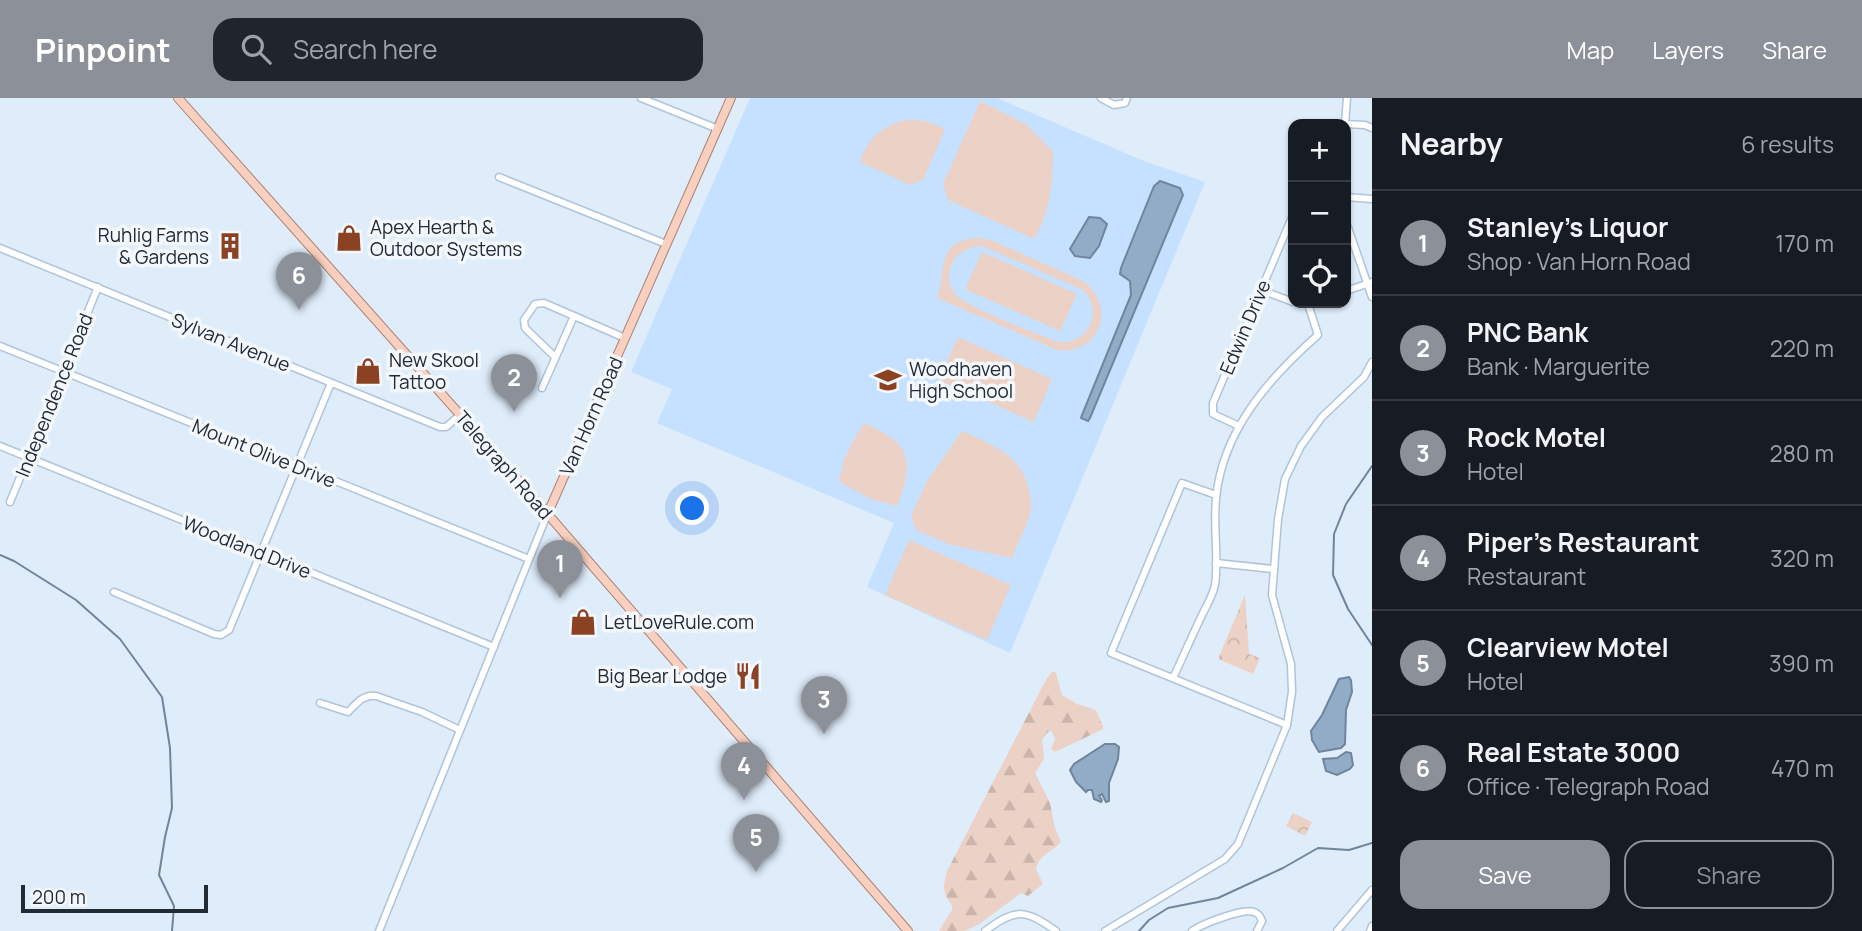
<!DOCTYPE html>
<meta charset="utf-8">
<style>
:root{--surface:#171b24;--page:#20242c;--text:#f1f3f6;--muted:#9ea1a6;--line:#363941;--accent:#8c9099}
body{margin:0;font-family:Manrope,sans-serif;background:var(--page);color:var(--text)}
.controls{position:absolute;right:21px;top:21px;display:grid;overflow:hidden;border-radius:14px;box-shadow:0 2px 5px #0004}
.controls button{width:63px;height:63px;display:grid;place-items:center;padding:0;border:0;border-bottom:2px solid var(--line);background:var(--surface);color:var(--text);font:35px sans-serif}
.scale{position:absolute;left:21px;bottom:18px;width:187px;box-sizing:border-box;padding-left:7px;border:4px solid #222a33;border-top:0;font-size:19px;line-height:24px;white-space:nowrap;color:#222a33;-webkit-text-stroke:5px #f4f8fd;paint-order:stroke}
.you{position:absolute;left:693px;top:411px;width:24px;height:24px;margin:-18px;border:5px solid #fff;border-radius:50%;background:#1a73e8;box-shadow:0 0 0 10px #1a73e833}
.badge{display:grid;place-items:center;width:46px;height:46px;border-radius:50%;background:var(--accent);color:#fff;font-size:23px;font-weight:700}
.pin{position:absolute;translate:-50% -58px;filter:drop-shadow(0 2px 4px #0008)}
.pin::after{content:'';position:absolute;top:37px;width:24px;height:21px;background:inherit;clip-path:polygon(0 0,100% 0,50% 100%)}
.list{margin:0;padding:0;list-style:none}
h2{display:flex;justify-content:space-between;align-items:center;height:91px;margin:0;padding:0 28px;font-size:30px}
h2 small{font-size:23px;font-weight:400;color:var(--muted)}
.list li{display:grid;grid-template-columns:46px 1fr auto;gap:21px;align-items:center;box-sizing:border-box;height:105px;padding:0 28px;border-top:2px solid var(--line)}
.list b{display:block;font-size:26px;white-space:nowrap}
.list p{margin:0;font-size:23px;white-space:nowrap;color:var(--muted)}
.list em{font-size:23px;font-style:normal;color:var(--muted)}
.actions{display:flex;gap:14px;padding:21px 28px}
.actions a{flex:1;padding:16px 0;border:2px solid var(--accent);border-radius:21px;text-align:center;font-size:24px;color:var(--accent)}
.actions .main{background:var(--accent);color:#fff}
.icon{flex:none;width:38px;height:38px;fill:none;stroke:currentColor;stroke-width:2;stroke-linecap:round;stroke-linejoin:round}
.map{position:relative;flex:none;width:1372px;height:833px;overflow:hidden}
header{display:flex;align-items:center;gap:42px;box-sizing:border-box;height:98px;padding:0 35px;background:var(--accent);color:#fff}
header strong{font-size:33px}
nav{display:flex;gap:38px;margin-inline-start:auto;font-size:24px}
.search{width:490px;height:63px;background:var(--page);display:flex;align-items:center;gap:18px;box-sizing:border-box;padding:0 24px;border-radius:21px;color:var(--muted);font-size:26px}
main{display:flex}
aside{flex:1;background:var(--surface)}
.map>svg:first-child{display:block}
</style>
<header>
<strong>Pinpoint</strong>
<div class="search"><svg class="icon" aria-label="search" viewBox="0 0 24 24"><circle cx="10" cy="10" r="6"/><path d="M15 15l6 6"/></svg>Search here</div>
<nav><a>Map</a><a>Layers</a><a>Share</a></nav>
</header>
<main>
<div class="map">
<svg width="1372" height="833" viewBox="0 0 1372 833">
<defs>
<pattern id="forest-firs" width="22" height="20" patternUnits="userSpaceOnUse" patternTransform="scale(1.75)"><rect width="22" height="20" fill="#ecd1c6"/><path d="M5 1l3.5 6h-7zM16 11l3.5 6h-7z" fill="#cab4ab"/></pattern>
<pattern id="park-crowns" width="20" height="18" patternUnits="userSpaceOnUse" patternTransform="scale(1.75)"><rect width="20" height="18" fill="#ecd1c6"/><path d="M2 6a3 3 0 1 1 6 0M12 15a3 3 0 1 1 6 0" fill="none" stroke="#cab4ab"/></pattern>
</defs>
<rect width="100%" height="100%" fill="#dfecfa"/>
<polygon fill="#c6e1ff" points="750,0 997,0 1144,63 1205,84 1010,555 867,489 894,425 657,325 672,291 631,274"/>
<path fill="url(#forest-firs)" d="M 1053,573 L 1056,575 L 1062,597 L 1077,606 L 1096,612 L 1103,628 L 1103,631 L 1055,654 L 1051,651 L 1055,641 L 1052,634 L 1049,633 L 1042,641 L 1044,661 L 1035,675 L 1050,705 L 1055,730 L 1061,744 C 1051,755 1041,755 1036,771 L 1043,786 L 1028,798 L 1021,795 L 978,827 L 964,833 L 939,833 L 952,812 L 952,807 C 942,795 943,788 947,773 L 1047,580 Z"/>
<g fill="url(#park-crowns)">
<polygon points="1245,497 1249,556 1260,560 1253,576 1218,561"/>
<polygon points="1293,715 1312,724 1305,738 1286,728"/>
</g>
<g fill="#ecd1c6" fill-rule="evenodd">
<path d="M 980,3 L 1026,26 L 1053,54 C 1052,87 1051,112 1034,141 L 948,102 L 943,86 Z"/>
<path d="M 907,22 L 926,23 L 945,31 L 923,82 L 910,87 L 860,64 C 867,41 883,27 907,22 Z"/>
<path d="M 980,140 L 991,142 L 1081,182 C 1119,205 1100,258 1057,252 L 937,200 C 947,175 934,141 980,140 ZM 982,148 L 1083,192 C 1106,215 1086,250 1055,243 C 1035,235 967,209 956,197 C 938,175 957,148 982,148 Z"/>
<polygon points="982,154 1077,196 1060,233 965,191"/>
<polygon points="958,239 1052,281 1034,324 939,282"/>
<path d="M 864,325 C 910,345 916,362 897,408 L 873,402 L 841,385 L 839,379 L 843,370 L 842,366 L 851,347 Z"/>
<path d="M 962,333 C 992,347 1021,356 1029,392 C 1031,400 1032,411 1029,419 C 1025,433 1017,446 1012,460 L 951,447 L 916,432 L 911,418 L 927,383 Z"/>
<polygon points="909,442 1011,487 987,542 885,497"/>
</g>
<g fill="#92acc8" stroke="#70859b" stroke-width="2">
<polygon points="1160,83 1180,90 1183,97 1090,320 1088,323 1081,320 1082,317 1131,197 1130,183 1120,176 1121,170 1154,88"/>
<polygon points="1089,119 1100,120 1107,126 1099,148 1090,160 1075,158 1070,151"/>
<polygon points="1349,579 1351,582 1352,594 1346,612 1345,646 1341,650 1319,654 1312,642 1311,633 1322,617 1339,581"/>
<polygon points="1105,646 1115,646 1119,649 1118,661 1109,685 1109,703 1106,704 1102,696 1099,698 1102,702 1101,704 1094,701 1092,692 1088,692 1086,694 1076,684 1070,672 1074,666"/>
<polygon points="1346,654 1351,655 1353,667 1350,671 1337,677 1326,673 1323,661 1337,660"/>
</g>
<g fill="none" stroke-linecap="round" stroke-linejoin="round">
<g stroke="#70859b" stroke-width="2">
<polyline points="1372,368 1346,406 1334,436 1333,477 1348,511 1372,547"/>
<polyline points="0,457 14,463 76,502 120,541 162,599 170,650 172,710 165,739 159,777 174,808 172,833"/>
<polyline points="1139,833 1149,822 1168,810 1218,800 1283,770 1318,750 1349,752 1372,745"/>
</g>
<defs>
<g id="minor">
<polyline points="641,0 718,31"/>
<polyline points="1101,0 1114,7 1125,5 1127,0"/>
<polyline points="1343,26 1345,26 1347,0"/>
<polyline points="1345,26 1365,27 1372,30"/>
<polyline points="499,79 666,146"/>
<polyline points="1346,99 1372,101"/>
<polyline points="1346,124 1372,199"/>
<polyline points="0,150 440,329 446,329 460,317"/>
<polyline points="1261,192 1293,204"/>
<polyline points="1346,193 1372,184"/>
<polyline points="0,248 529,461"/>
<polyline points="555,259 525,230 524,222 535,206 544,205 625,240"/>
<polyline points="542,290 574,218"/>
<polyline points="1239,328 1213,316 1213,305 1293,117"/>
<polyline points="0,348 494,549"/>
<polyline points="1216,397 1182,385 1111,555 1287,627"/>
<polyline points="10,404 98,189"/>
<polyline points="1216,465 1273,471"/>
<polyline points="114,494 214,536 221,537 229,532 331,285"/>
<path d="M 1173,580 C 1183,559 1192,538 1202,517 C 1207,507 1213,497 1215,487 C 1219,459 1213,430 1216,401 C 1222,333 1269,280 1318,237 L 1308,206"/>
<path d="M 320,605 L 348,614 C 356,606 363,596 376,598 L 422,614 L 460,632"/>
<polyline points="379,833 547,417"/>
<path d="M 985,833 C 1016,810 1025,811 1056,833"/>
<polyline points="1105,833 1225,761 1238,746 1287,627 1292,594 1291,566 1272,497 1278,421 1285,381 1301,348 1322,319 1364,279 1372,264"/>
<path d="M 1192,833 C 1202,826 1243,810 1254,814 C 1260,816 1260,819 1262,823 L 1257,833"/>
<polyline points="1337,833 1372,792"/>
<polyline points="1370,833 1372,828"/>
</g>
<g id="major">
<polyline points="178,0 520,384 908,833"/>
<polyline points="547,417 731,0"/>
</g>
</defs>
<use href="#minor" stroke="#afc4db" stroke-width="9"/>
<use href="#major" stroke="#ab8173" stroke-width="10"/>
<use href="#minor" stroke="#fff" stroke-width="6"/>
<use href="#major" stroke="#f9d0bf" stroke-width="8"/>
</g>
<defs>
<symbol id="shop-bare" viewBox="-9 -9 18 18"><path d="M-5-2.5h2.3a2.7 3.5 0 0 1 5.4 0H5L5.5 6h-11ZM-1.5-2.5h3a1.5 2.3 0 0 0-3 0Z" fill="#8b4223" stroke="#f4f8fd" stroke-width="2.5" paint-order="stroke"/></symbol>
<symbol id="building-bare" viewBox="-9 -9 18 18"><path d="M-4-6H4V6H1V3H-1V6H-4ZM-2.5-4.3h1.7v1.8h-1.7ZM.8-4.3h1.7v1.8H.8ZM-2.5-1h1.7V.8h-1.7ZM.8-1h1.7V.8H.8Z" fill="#8b4223" stroke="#f4f8fd" stroke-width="2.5" paint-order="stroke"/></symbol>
<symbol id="school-bare" viewBox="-9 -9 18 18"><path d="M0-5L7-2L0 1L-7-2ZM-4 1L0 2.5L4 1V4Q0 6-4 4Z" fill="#8b4223" stroke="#f4f8fd" stroke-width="2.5" paint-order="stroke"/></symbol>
<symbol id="restaurant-bare" viewBox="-9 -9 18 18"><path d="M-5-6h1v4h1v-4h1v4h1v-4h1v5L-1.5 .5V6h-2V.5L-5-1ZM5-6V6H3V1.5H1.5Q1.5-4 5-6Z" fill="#8b4223" stroke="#f4f8fd" stroke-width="2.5" paint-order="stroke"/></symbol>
</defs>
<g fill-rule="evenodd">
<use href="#shop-bare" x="330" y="121" width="38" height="38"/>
<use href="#building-bare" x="211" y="129" width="38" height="38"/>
<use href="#shop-bare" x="349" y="254" width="38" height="38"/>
<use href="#school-bare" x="869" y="263" width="38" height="38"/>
<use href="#shop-bare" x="564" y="505" width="38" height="38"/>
<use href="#restaurant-bare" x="729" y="559" width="38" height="38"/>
</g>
<g text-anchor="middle" stroke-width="7" stroke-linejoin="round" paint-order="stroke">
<g font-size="19" fill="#222a33" stroke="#f4f8fd" text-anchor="start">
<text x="370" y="136">Apex Hearth &amp;<tspan x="370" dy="22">Outdoor Systems</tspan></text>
<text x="209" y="144" text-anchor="end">Ruhlig Farms<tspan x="209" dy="22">&amp; Gardens</tspan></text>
<text x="389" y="269">New Skool<tspan x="389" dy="22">Tattoo</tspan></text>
<text x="909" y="278">Woodhaven<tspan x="909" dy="22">High School</tspan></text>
<text x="604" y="531">LetLoveRule.com</text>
<text x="727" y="585" text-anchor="end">Big Bear Lodge</text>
</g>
<g font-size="19" fill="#222a33" stroke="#f4f8fd">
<text transform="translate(1245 229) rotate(-67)" y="7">Edwin Drive</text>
<text transform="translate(231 244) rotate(22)" y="7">Sylvan Avenue</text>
<text transform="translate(54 297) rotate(-68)" y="7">Independence Road</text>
<text transform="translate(591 318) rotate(-66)" y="7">Van Horn Road</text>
<text transform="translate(264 355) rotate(22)" y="7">Mount Olive Drive</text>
<text transform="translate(504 367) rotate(49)" y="7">Telegraph Road</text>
<text transform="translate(247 449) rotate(22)" y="7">Woodland Drive</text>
</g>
</g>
</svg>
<div class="controls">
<button>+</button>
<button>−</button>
<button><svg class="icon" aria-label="locate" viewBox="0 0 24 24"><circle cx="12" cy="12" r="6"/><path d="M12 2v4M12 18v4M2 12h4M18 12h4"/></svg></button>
</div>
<div class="scale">200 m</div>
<div class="you"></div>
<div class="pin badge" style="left:560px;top:500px">1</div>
<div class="pin badge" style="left:514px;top:314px">2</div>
<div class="pin badge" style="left:824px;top:636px">3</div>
<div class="pin badge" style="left:744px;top:702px">4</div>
<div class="pin badge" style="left:756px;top:774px">5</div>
<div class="pin badge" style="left:299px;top:212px">6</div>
</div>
<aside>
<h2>Nearby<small>6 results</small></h2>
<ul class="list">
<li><span class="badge">1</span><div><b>Stanley's Liquor</b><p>Shop · Van Horn Road</p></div><em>170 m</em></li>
<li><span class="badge">2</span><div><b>PNC Bank</b><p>Bank · Marguerite</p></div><em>220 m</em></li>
<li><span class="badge">3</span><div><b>Rock Motel</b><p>Hotel</p></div><em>280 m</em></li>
<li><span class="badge">4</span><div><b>Piper's Restaurant</b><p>Restaurant</p></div><em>320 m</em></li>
<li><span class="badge">5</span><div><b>Clearview Motel</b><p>Hotel</p></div><em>390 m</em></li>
<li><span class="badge">6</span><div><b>Real Estate 3000</b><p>Office · Telegraph Road</p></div><em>470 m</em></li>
</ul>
<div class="actions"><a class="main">Save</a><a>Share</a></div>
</aside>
</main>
